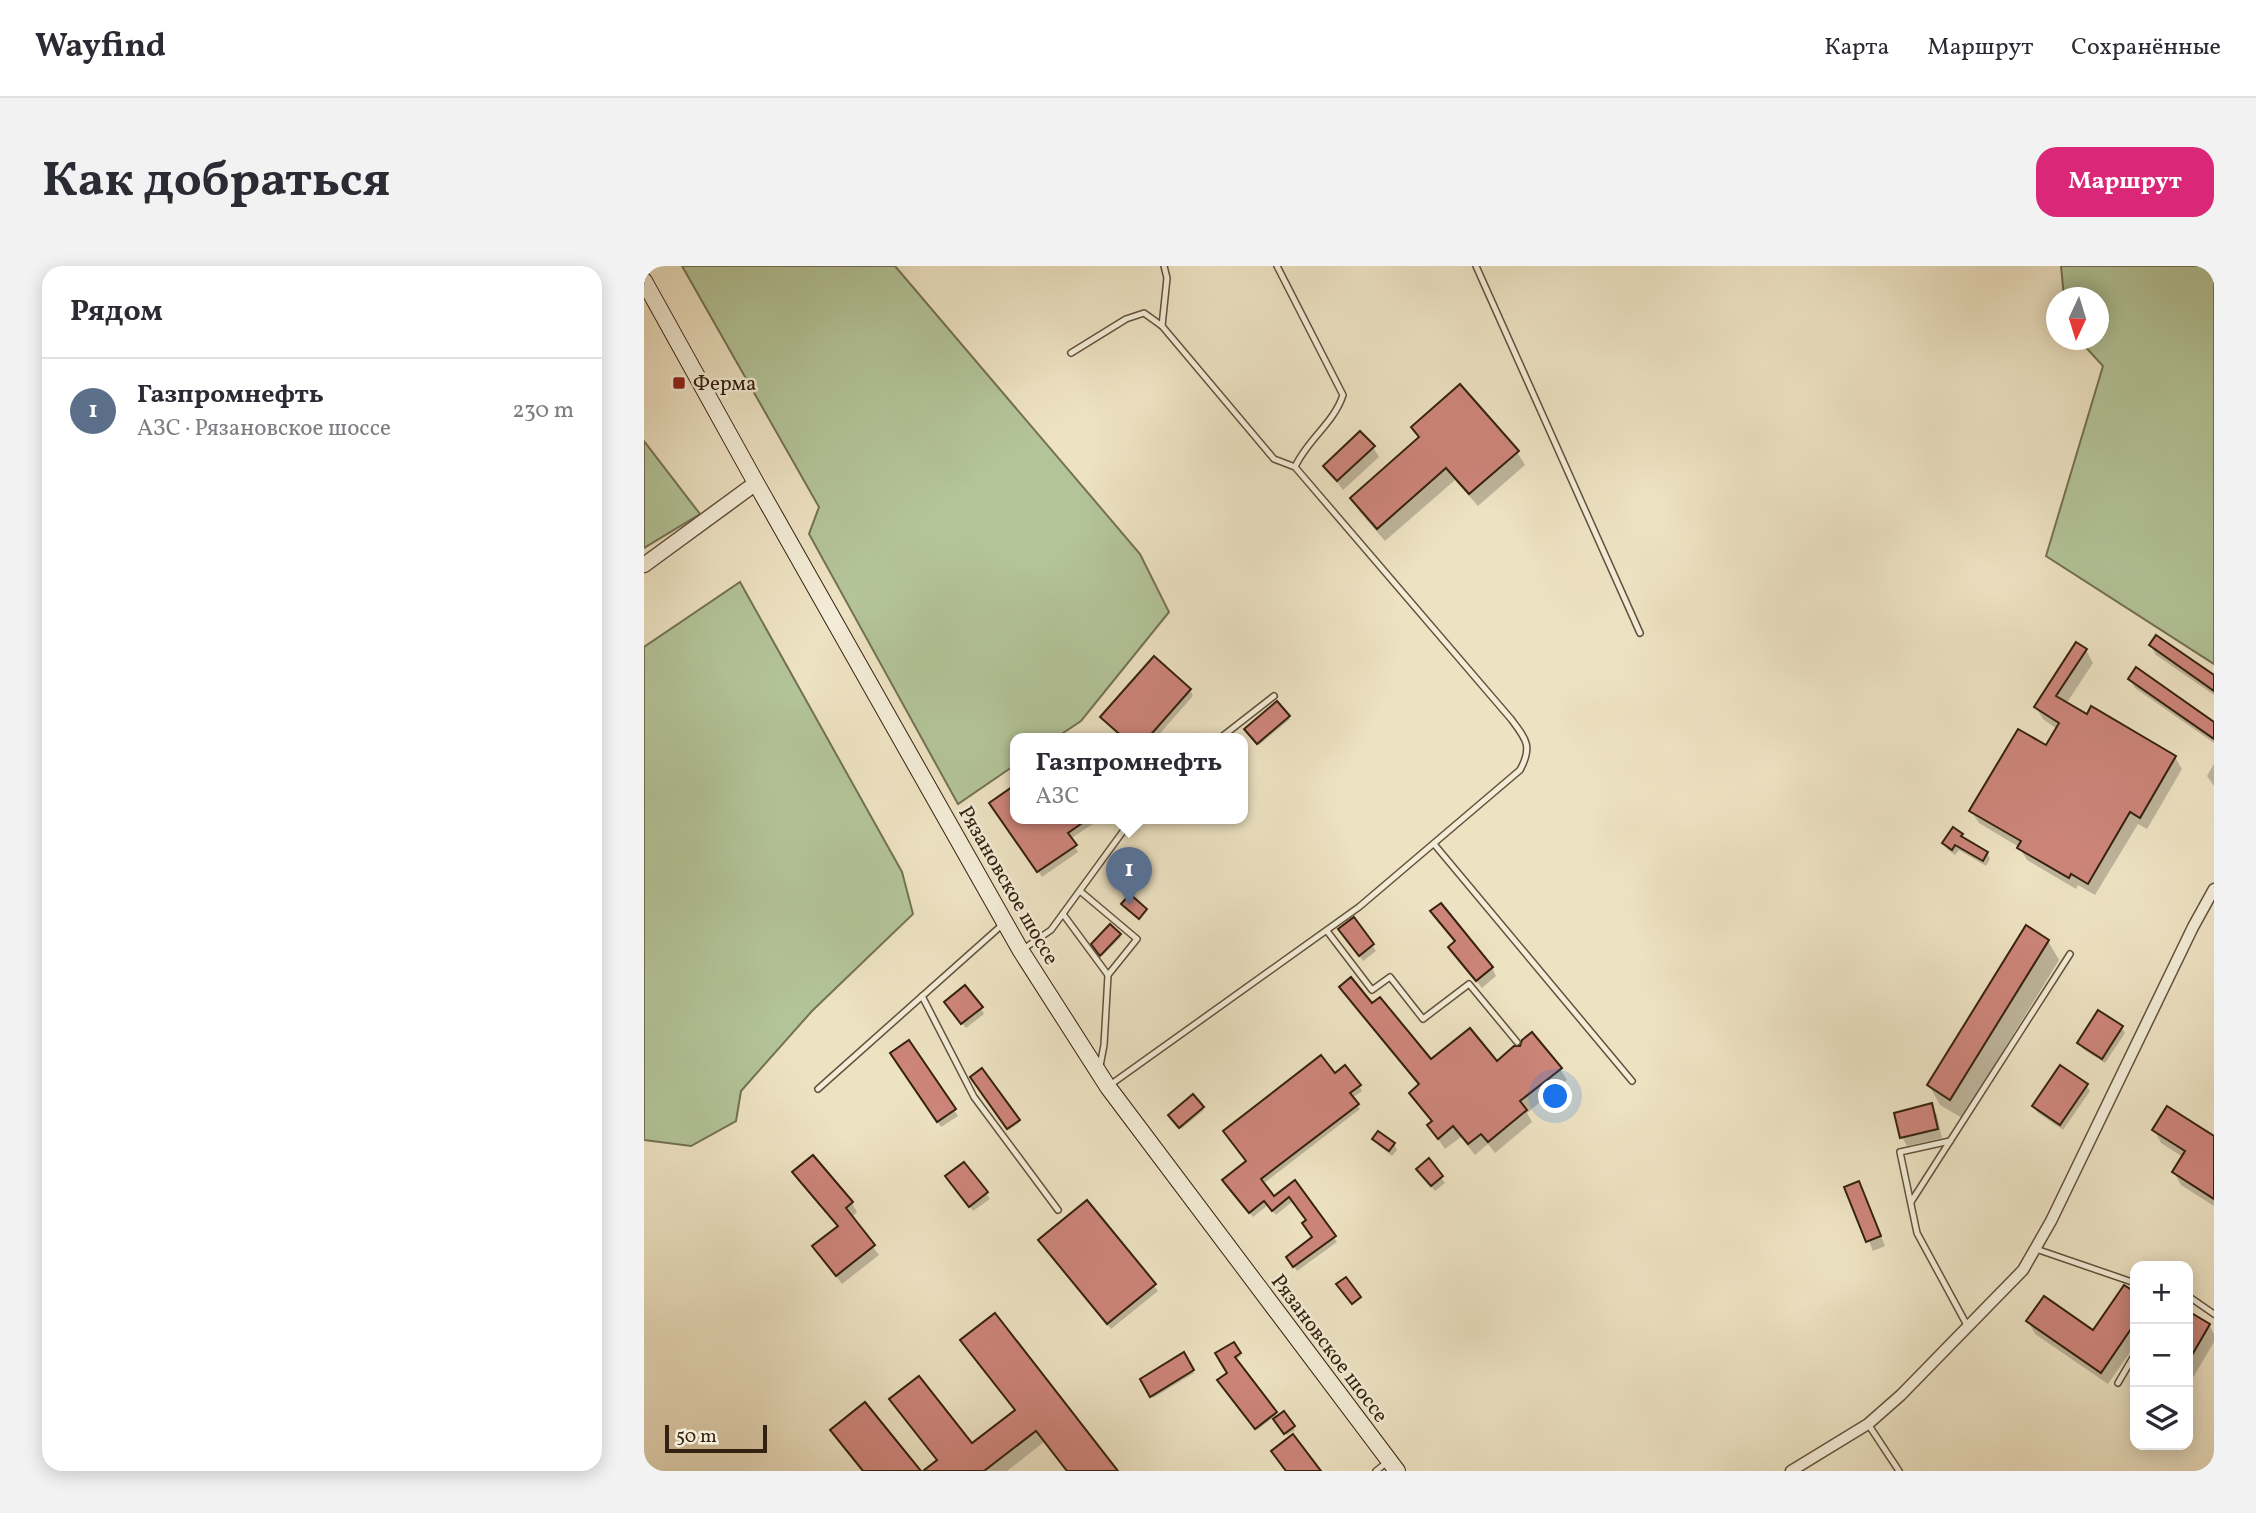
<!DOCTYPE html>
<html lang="ru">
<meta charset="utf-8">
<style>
:root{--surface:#fff;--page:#f2f2f3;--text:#2b2b33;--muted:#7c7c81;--line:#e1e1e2;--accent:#db2777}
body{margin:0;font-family:Vollkorn,serif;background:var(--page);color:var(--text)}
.controls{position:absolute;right:21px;bottom:21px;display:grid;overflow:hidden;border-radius:14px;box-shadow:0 4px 18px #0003}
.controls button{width:63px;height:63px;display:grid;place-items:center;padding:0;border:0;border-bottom:2px solid var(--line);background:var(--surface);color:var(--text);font:35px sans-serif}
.compass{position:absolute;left:1402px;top:21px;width:63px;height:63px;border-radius:50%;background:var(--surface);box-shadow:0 4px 18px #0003;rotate:184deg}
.scale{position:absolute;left:21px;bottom:18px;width:102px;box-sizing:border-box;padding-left:7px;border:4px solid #35210f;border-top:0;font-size:19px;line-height:24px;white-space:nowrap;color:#35210f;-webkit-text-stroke:5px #f3ecd7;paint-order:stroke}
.you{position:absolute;left:912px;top:831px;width:24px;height:24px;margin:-18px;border:5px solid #fff;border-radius:50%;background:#1a73e8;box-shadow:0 0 0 10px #1a73e833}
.badge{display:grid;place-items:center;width:46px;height:46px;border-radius:50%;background:var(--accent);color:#fff;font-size:23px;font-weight:700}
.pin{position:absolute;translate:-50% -58px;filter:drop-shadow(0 2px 4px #0008)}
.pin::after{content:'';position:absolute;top:37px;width:24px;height:21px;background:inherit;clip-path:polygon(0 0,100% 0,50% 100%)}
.popup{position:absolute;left:366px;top:467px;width:238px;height:91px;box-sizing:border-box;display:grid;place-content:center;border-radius:14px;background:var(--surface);filter:drop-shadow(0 2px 5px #0005);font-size:23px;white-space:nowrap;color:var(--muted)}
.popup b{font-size:26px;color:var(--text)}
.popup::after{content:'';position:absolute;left:50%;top:100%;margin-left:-14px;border:14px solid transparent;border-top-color:var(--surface)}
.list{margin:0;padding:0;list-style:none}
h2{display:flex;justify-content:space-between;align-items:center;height:91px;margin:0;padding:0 28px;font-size:30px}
h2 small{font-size:23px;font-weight:400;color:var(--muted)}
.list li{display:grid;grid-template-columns:46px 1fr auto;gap:21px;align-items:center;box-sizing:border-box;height:105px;padding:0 28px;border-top:2px solid var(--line)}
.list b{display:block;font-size:26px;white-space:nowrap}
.list p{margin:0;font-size:23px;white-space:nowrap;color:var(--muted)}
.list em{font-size:23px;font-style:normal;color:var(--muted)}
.icon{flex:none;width:38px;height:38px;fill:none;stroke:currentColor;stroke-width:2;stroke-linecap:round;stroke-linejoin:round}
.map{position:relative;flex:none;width:1570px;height:1205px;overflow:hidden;border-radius:21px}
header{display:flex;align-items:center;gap:42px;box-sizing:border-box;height:98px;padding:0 35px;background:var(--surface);border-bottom:2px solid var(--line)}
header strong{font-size:33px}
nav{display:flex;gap:38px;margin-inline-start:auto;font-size:24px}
.intro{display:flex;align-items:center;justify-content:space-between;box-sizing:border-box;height:168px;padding:0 42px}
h1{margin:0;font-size:49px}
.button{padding:18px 32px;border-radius:21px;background:var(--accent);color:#fff;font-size:24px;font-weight:700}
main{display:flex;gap:42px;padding:0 42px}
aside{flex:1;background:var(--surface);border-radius:21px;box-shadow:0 4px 18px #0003}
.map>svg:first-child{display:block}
</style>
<header>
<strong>Wayfind</strong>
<nav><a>Карта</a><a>Маршрут</a><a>Сохранённые</a></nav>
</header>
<div class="intro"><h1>Как добраться</h1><a class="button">Маршрут</a></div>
<main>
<aside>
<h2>Рядом<small></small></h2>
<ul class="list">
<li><span class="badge" style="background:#5c6f8a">1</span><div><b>Газпромнефть</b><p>АЗС · Рязановское шоссе</p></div><em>230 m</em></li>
</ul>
</aside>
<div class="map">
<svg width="1570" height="1205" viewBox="0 0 1570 1205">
<rect width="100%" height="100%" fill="#ede2c2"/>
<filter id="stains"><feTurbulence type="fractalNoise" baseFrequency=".00286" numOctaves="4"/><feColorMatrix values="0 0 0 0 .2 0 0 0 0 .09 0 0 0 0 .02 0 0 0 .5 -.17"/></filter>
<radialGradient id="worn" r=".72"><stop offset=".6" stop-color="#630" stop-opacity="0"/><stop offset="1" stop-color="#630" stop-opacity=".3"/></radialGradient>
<g fill="#b3c498" stroke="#747254" stroke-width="2">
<polygon points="38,0 251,0 496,288 525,346 437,455 410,473 371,473 371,499 314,538 165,268 175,241"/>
<polygon points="1417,0 1570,0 1570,398 1402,290 1459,100 1435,74 1454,74 1454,32 1420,31"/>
<polygon points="0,175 56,248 0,282"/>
<polygon points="96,316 258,606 269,648 168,745 97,825 92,855 47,880 0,874 0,381"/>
</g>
<g fill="#0003">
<polygon points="769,162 873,186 881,199 834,240 811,214 741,275 715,245 708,233 776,173"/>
<polygon points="729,181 735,191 699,224 681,200"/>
<polygon points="1507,380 1570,411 1570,429 1512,389"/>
<polygon points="1442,384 1449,397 1422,438 1531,491 1538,503 1503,563 1494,558 1451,629 1434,619 1432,623 1383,594 1375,581 1335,557 1327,545 1402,482 1413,463 1399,453 1392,441"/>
<polygon points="1486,413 1570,458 1570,477 1491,422"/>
<polygon points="546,424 549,430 511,473 479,473 462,457 458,452"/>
<polygon points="633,437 646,453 615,479 603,465"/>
<polygon points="1570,498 1570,520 1563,510"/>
<polygon points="371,521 371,553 455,554 426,573 434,586 398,611 348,538"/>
<polygon points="1318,569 1321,575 1343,587 1346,593 1342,600 1315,584 1311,589 1303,583 1300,577"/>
<polygon points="788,645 848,702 852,710 838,722 811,690 806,682 812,677"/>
<polygon points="710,654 732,685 719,695 700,669"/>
<polygon points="475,669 477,671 458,690 450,678"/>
<polygon points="1404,675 1415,694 1318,852 1296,839 1285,819"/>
<polygon points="697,721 728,739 787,796 853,797 916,803 923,814 883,847 888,856 851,887 844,878 831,889 817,871 801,883 785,860 788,856 767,827 775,820 704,733"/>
<polygon points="306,742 337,742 340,748 322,762"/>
<polygon points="1477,761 1481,767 1461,797 1439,783 1435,777"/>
<polygon points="264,776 314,850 297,861 251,793"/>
<polygon points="338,805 375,857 365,864 328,811"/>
<polygon points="690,809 715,820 718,825 708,832 716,843 619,918 630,932 650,917 693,976 653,1005 647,996 670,972 664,955 649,935 632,949 624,939 609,951 583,919"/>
<polygon points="1443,820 1446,825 1419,864 1393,846 1390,840"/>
<polygon points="1287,839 1293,849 1298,872 1263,880 1258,871"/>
<polygon points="558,842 560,844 537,863 527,852"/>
<polygon points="1510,864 1570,872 1570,940 1537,919 1530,906 1539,891 1517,877"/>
<polygon points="730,873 750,878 753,884 748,890 734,879"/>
<polygon points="168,891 208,937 213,946 207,952 235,989 198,1018 171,981 195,962 155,916 150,907"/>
<polygon points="785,895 801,917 791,925 778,909"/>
<polygon points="307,916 342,927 346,933 329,945"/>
<polygon points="1215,917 1241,980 1229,985 1203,922"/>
<polygon points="443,937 514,1025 467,1063 400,980"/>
<polygon points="1482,1022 1491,1028 1491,1079 1464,1118 1391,1068 1384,1055 1449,1066"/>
<polygon points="1544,1047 1565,1059 1570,1068 1570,1076 1544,1120"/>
<polygon points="319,1074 472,1205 423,1205 400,1176 363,1205 282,1205 294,1196 255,1146 247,1133 328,1180 372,1146 326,1087"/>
<polygon points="589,1078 597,1090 591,1094 634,1152 640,1148 651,1164 643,1169 630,1151 613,1164 576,1114 585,1107"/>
<polygon points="539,1089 550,1107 509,1132 498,1114"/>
<polygon points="1491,1102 1491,1119 1486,1110"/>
<polygon points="188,1164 274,1205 218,1205"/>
</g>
<g fill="#cd857a" stroke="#35210f" stroke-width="2">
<polygon points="816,118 875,185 825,228 802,202 733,263 706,232 775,171 767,161"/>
<polygon points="716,165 731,180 693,215 679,200"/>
<polygon points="1512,369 1570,409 1570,425 1505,379"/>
<polygon points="1432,376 1443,383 1412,430 1443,448 1447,440 1532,490 1496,552 1486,546 1444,618 1427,608 1425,612 1373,582 1377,575 1325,545 1374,463 1402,479 1415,457 1390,441"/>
<polygon points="510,390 547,423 503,473 481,473 456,451"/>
<polygon points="1492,401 1570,456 1570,473 1484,413"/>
<polygon points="633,435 646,450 613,478 600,463"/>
<polygon points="371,519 371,553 444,553 424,567 433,579 393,606 345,537"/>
<polygon points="1309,561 1319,568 1317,570 1344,586 1339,595 1311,579 1308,584 1298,577"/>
<polygon points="486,628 503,643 495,653 477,638"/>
<polygon points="797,637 849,701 832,715 804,681 811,675 786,645"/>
<polygon points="710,651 730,678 715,690 694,663"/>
<polygon points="466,658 477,668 456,690 447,678"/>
<polygon points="1382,659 1405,674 1306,834 1283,819"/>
<polygon points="707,711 728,737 736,731 787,793 826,762 853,795 870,780 876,780 878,774 888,766 918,802 876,835 883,844 844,876 837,868 824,878 809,860 794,873 783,859 788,855 765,827 775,818 695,721"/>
<polygon points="321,719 339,741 317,758 300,736"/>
<polygon points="1454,744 1479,760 1458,793 1433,777"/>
<polygon points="265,774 312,843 293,856 246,787"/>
<polygon points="677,789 691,807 701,799 717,819 706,827 715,838 617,913 630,930 651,914 692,970 649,1001 642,991 668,971 658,957 662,954 645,931 628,945 620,935 605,947 578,914 602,895 579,865"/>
<polygon points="1416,799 1444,818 1416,859 1388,840"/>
<polygon points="338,802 376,854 363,863 326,811"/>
<polygon points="549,828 560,841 535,862 524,849"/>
<polygon points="1288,837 1294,863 1256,872 1250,847"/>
<polygon points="1523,840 1570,870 1570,933 1528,906 1541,885 1508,864"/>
<polygon points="734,865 751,877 745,885 728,873"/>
<polygon points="169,889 209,936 202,942 231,979 192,1010 168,980 194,960 148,906"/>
<polygon points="785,892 799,910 787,920 772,903"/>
<polygon points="320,896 344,926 325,941 301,910"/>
<polygon points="1215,915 1237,970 1222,976 1200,921"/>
<polygon points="443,934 512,1018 463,1058 394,974"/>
<polygon points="702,1011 717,1031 708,1038 692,1018"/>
<polygon points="1480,1019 1491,1026 1491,1057 1457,1107 1382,1055 1400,1030 1449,1064"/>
<polygon points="1544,1045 1566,1058 1544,1096"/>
<polygon points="351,1047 474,1205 423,1205 392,1165 340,1205 279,1205 293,1194 245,1133 275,1110 328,1177 371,1144 316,1074"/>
<polygon points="590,1076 597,1087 591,1091 633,1146 611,1163 573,1114 583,1107 571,1087"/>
<polygon points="540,1086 550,1104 506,1131 496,1113"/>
<polygon points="221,1136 277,1205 219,1205 186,1164"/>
<polygon points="640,1145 651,1160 640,1168 629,1153"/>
<polygon points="649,1168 677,1205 642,1205 627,1185"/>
</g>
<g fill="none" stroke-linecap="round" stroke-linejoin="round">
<defs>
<g id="service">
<polyline points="832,0 996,367"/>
<polyline points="518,60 523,12 520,0"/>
<polyline points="427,87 482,53 500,47 518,60 630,193 651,201"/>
<polyline points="575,473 630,430"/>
<polyline points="790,578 988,815"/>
<polyline points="436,625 493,673 464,709 460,779 456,800"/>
<polyline points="419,648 464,709"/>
<polyline points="683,665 728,724 746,711 779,753 825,718 873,776"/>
<polyline points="378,684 407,664 488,553"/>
<polyline points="278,730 330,831 414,944"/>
<path d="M 466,819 L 715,641 L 876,504 C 889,480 882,473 867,453 L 651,201 C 663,174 690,157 699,129 L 633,0"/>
<polyline points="174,823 358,659"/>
<polyline points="1306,875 1256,886 1273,967 1324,1061"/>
<polyline points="1267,936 1426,688"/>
<polyline points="1392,983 1491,1017"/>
<polyline points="1544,1030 1570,1048"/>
<polyline points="1474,1117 1491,1088"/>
<polyline points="1224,1158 1255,1205"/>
<polyline points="732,1205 742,1197"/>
</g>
<polyline id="minor" points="1147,1205 1224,1158 1257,1129 1379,1004 1407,955 1549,661 1570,623"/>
<polyline id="tertiary" points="0,299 112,217"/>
<polyline id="secondary" points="0,15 112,217 377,685 464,821 753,1205"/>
</defs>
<use href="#service" stroke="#63513c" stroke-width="8"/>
<use href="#minor" stroke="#63513c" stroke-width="13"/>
<use href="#tertiary" stroke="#63513c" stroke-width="17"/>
<use href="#secondary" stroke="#35210f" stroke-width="18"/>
<use href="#service" stroke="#f3ecd7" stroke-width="5"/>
<use href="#minor" stroke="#f3ecd7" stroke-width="10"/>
<use href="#tertiary" stroke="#f3ecd7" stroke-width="14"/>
<use href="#secondary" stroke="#f3ecd7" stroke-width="16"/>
</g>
<rect fill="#8f2418" stroke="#f3ecd7" stroke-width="2.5" x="28" y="110" width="14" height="14" rx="3.5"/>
<g text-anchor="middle" stroke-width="5" stroke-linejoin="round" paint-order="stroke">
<g font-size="21" fill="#35210f" stroke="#f3ecd7" text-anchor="start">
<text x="49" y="124">Ферма</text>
</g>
<g font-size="21" fill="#35210f" stroke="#f3ecd7">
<text transform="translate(365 619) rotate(60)" y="7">Рязановское шоссе</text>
<text transform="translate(686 1082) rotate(53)" y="7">Рязановское шоссе</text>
</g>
</g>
<rect width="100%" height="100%" filter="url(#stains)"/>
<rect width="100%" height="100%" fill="url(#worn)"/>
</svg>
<div class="controls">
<button>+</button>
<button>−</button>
<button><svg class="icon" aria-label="layers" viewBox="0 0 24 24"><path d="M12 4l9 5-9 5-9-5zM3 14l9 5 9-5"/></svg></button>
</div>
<svg class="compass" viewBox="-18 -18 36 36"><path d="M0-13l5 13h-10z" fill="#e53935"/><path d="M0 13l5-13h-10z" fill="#7c7c81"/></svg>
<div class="scale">50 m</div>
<div class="you"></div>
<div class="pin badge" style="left:485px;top:639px;background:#5c6f8a">1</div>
<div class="popup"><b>Газпромнефть</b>АЗС</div>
</div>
</main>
